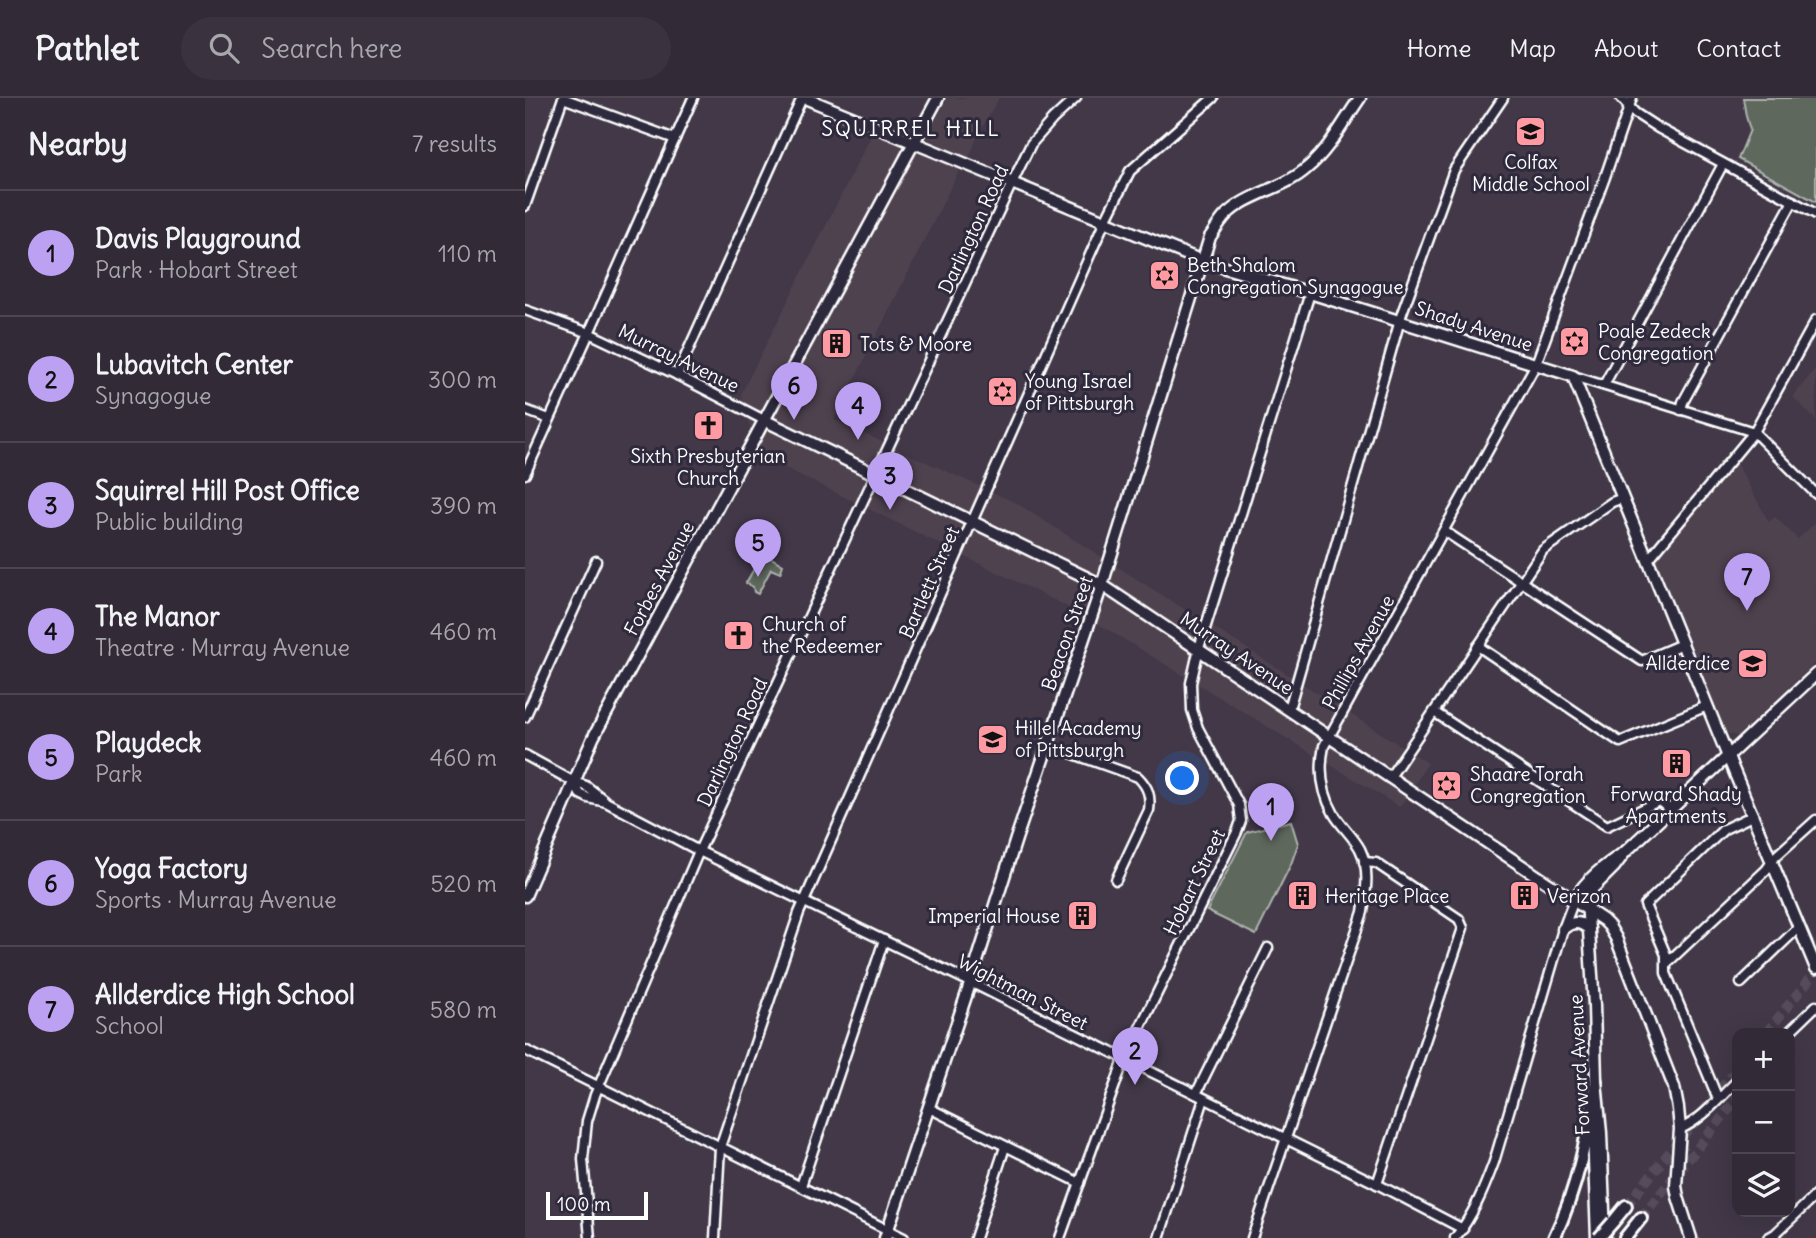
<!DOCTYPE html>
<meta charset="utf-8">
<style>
:root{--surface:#322a36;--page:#3a323e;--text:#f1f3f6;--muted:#a8a7ad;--line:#4d4651;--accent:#bca0f2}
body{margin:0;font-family:Delius,sans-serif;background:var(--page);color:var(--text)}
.controls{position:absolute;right:21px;bottom:21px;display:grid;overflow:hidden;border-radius:14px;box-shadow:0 7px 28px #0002}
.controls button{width:63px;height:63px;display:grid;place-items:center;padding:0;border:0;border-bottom:2px solid var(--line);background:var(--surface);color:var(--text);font:35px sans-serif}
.scale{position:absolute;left:21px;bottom:18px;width:102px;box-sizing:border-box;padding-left:7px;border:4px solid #fff;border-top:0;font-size:19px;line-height:24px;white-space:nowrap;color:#fff;-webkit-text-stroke:5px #2f2a3d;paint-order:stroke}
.you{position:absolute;left:658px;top:681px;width:24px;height:24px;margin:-18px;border:5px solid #fff;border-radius:50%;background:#1a73e8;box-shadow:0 0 0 10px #1a73e833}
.badge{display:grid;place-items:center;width:46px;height:46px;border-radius:50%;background:var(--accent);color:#111;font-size:23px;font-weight:700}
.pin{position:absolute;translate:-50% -58px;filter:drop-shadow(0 2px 4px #0008)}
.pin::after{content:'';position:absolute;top:37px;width:24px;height:21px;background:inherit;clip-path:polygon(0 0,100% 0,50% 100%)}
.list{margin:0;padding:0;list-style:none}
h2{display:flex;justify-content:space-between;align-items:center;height:91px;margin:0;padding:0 28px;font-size:30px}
h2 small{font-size:23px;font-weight:400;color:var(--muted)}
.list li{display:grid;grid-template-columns:46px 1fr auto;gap:21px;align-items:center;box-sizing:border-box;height:126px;padding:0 28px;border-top:2px solid var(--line)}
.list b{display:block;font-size:26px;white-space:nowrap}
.list p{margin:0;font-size:23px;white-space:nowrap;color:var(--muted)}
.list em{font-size:23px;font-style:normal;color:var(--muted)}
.icon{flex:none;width:38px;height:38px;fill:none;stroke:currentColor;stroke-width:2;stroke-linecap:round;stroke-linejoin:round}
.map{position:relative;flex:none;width:1291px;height:1140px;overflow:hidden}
header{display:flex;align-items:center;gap:42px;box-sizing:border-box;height:98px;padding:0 35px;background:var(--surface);border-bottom:2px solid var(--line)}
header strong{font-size:33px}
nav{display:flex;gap:38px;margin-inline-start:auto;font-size:24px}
.search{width:490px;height:63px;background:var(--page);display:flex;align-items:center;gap:18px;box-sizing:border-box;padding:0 24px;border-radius:38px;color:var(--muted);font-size:26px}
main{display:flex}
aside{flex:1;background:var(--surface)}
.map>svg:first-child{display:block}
</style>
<header>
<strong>Pathlet</strong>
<div class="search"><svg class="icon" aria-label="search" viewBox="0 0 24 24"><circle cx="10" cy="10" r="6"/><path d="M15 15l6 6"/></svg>Search here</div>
<nav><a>Home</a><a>Map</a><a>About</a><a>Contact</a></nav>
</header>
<main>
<aside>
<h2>Nearby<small>7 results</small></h2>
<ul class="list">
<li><span class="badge">1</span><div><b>Davis Playground</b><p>Park · Hobart Street</p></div><em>110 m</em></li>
<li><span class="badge">2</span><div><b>Lubavitch Center</b><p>Synagogue</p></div><em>300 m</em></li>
<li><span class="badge">3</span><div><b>Squirrel Hill Post Office</b><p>Public building</p></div><em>390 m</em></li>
<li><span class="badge">4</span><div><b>The Manor</b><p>Theatre · Murray Avenue</p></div><em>460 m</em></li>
<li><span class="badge">5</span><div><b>Playdeck</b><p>Park</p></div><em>460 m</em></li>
<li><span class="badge">6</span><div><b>Yoga Factory</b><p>Sports · Murray Avenue</p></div><em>520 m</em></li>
<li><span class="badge">7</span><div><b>Allderdice High School</b><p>School</p></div><em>580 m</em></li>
</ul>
</aside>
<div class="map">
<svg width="1291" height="1140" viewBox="0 0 1291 1140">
<rect width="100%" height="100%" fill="#423848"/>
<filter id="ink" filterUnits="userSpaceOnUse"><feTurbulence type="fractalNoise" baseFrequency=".0143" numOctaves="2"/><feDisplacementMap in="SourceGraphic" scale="14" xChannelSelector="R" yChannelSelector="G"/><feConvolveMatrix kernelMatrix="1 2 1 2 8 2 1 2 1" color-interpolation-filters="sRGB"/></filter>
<g filter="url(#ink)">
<g fill="#504250">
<polygon points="423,0 474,0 453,37 444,60 401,40"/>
<polygon points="347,36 435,71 309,322 491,405 903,665 875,709 559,517 232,356 216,296"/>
<polygon points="1291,270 1291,322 1268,299"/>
<polygon points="1212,366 1244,424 1250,419 1273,441 1291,424 1291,564 1212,638 1202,635 1131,462"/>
</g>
<g fill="#5e685d" stroke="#aeb4ae" stroke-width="2">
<polygon points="1218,0 1291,0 1291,104 1213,61 1225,32 1221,18"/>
<polygon points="238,455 258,467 255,475 246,471 233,496 229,494 228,489 221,485"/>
<polygon points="766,723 773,746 766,766 731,837 682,813 722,734"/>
</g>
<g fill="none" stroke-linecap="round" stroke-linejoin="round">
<g stroke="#554c5a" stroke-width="10" stroke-dasharray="10 5" stroke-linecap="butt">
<polyline points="1241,935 1291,873"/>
<polyline points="1101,1108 1212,971"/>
<polyline points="1116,1120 1212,1001"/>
</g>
<defs>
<g id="minor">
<polyline points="38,0 150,41"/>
<polyline points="1096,0 1110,15 1133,30 1291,116"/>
<polyline points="0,108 38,0"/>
<polyline points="0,212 64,235 152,277 239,322"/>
<polyline points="152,277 277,0"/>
<polyline points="1048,278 1229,334 1291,396"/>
<polyline points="1079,287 1198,66"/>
<polyline points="0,312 24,321"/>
<polyline points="1156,312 1158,304 1268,103"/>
<polyline points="0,376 64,235 168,0"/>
<polyline points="919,433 1117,563 1157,546"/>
<polyline points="1123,462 1229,334 1291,222"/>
<polyline points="953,548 1095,644 1182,608"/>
<polyline points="764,611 877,215 929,72 978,0"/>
<polyline points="909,614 1082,728 1134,703 1145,712"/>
<polyline points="0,619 71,463"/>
<path d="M 523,647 L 613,679 C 623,689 626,698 624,712 L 591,782"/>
<polyline points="0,657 49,684 61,688 79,702"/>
<polyline points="865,679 1018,452 1087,404 1098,400"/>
<polyline points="49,684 55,696 63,700 81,704 174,753 445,884 852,1086 938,1131"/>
<polyline points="839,764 851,765 934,821 938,830 852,1086"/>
<polyline points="1142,865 1241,772 1251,758 1291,722"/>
<polyline points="1216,885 1274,829"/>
<polyline points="1263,935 1291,908"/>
<polyline points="0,952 379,1140"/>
<polyline points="671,996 743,850"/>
<polyline points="1193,1001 1141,875 1141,857 1120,807 1199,731 1227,718"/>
<polyline points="404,1010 555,1085"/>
<path d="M 1155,1031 C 1177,1022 1195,999 1212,983"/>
<polyline points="276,1088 359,842"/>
<polyline points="65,1140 58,1061 62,1023 70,997 174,753 487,85 506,46 528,21 551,0"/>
<polyline points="190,1140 195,1049 274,815 580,123 605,73 688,0"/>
<polyline points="450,1140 480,1049"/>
<polyline points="535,1140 599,962 712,734 716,723 714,707 673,630 667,612 666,585 674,550 785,195"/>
<polyline points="634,1140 679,1001"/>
<path d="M 727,1140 L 838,814 C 841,793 845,771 835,751 C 828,738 816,728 809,716 C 797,695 794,671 799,648 L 1011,266 L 1080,79 L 1107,0"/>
<path d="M 930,1140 C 948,1118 959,1091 969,1064 L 1038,831 L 1049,802"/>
<polyline points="1243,1140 1250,1136 1291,1097"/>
</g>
<g id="major">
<polyline points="280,0 677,163 785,195 1048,278 1206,666 1291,870"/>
<polyline points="239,322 577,487 1078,822 1084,828 1091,840 1149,989 1153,1010 1155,1031 1151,1088 1153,1099 1166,1140"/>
<polyline points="0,798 68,640 413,0"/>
<path d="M 1049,802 C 1061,781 1080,767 1100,754 L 1291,576"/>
<path d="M 1038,831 C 1047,823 1055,823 1064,831"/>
<polyline points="1069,1019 1068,1035 1072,1140"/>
<polyline points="1080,1138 1076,1035 1071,983 1069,907 1062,803 1065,793 1089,769 1100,754"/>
<path d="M 360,1140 L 442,895 L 491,741 L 577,487 L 685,139 C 690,132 695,123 701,117 C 723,95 759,91 782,70 C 804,52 819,23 835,0"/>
</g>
<g id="highway">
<polyline points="1088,1124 1101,1108"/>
<path d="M 1029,1140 C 1053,1090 1062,1038 1071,983"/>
<polyline points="1100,1140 1116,1120"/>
</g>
</defs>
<use href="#minor" stroke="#fff" stroke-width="13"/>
<use href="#major" stroke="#fff" stroke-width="15"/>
<use href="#highway" stroke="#fff" stroke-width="16"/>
<use href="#minor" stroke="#2f2a3d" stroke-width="8"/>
<use href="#major" stroke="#2f2a3d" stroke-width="10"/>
<use href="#highway" stroke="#2f2a3d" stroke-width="10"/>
<defs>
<polyline id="highway-bridge" points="1074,1140 1088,1124"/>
</defs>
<use href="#highway-bridge" stroke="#fff" stroke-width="16" stroke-linecap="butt"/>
<use href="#highway-bridge" stroke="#2f2a3d" stroke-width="10"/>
</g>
</g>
<defs>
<symbol id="school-square" viewBox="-11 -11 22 22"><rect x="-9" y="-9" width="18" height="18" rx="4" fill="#ff9aa2" stroke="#2f2a3d"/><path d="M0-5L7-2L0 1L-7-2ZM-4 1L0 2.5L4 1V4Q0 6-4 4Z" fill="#111"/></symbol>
<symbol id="synagogue-square" viewBox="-11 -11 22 22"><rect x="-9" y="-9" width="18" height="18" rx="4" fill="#ff9aa2" stroke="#2f2a3d"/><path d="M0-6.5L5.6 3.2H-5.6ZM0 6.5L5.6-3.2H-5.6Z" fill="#111"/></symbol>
<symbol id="building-square" viewBox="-11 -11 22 22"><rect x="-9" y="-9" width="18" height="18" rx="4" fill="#ff9aa2" stroke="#2f2a3d"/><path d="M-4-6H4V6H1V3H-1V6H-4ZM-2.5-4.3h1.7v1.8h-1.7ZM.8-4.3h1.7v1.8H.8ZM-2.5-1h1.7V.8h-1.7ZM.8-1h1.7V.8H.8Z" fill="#111"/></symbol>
<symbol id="church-square" viewBox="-11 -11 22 22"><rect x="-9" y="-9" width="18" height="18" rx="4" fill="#ff9aa2" stroke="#2f2a3d"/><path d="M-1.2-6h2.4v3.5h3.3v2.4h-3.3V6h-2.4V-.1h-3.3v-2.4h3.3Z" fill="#111"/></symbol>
</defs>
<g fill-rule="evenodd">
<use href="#school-square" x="988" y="16" width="35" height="35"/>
<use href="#synagogue-square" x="622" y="160" width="35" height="35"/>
<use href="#synagogue-square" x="1032" y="226" width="35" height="35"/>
<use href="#building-square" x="294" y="228" width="35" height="35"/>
<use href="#synagogue-square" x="460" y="276" width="35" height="35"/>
<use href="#church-square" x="166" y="310" width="35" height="35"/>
<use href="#church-square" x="196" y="520" width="35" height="35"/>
<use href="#school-square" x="1210" y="548" width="35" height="35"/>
<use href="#school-square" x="450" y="624" width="35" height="35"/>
<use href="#building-square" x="1134" y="648" width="35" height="35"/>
<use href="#synagogue-square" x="904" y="670" width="35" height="35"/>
<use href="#building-square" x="760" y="780" width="35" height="35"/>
<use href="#building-square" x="982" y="780" width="35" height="35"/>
<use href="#building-square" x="540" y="800" width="35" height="35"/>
</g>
<g text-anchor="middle" stroke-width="6" stroke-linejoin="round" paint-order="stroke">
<g font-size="19" fill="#fff" stroke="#2f2a3d" text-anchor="start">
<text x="1006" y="71" text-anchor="middle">Colfax<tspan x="1006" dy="22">Middle School</tspan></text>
<text x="662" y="174">Beth Shalom<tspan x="662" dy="22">Congregation Synagogue</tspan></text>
<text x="1073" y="240">Poale Zedeck<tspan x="1073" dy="22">Congregation</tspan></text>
<text x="335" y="253">Tots &amp; Moore</text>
<text x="500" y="290">Young Israel<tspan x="500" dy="22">of Pittsburgh</tspan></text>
<text x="183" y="365" text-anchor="middle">Sixth Presbyterian<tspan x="183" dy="22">Church</tspan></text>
<text x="237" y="533">Church of<tspan x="237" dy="22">the Redeemer</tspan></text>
<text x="1205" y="572" text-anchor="end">Allderdice</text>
<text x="490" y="637">Hillel Academy<tspan x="490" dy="22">of Pittsburgh</tspan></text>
<text x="945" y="683">Shaare Torah<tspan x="945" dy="22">Congregation</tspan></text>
<text x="1151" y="703" text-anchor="middle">Forward Shady<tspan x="1151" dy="22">Apartments</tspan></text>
<text x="800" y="805">Heritage Place</text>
<text x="1022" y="805">Verizon</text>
<text x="535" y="825" text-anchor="end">Imperial House</text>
</g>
<g font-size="19" fill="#fff" stroke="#2f2a3d">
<text transform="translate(448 131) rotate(-65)" y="7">Darlington Road</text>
<text transform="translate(949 228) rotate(18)" y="7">Shady Avenue</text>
<text transform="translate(154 260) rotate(26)" y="7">Murray Avenue</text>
<text transform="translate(134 480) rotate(-62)" y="7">Forbes Avenue</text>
<text transform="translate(404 484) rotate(-66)" y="7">Bartlett Street</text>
<text transform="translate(542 535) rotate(-71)" y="7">Beacon Street</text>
<text transform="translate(833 554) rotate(-61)" y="7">Phillips Avenue</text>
<text transform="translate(712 555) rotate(34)" y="7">Murray Avenue</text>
<text transform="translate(207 644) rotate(-65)" y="7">Darlington Road</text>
<text transform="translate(669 784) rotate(-64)" y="7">Hobart Street</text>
<text transform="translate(498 894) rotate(27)" y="7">Wightman Street</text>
<text transform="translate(1054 967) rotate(-93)" y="7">Forward Avenue</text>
</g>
<g font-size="21" letter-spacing="2" fill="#fff" stroke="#2f2a3d">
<text x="386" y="38">SQUIRREL HILL</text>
</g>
</g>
</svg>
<div class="controls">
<button>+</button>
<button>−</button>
<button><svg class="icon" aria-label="layers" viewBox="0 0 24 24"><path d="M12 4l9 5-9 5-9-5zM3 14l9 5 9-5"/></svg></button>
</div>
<div class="scale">100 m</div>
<div class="you"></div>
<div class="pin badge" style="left:746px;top:743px">1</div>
<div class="pin badge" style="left:610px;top:987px">2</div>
<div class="pin badge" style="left:365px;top:412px">3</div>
<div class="pin badge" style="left:333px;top:342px">4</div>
<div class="pin badge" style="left:233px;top:479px">5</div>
<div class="pin badge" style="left:269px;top:322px">6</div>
<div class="pin badge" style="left:1222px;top:513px">7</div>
</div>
</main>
